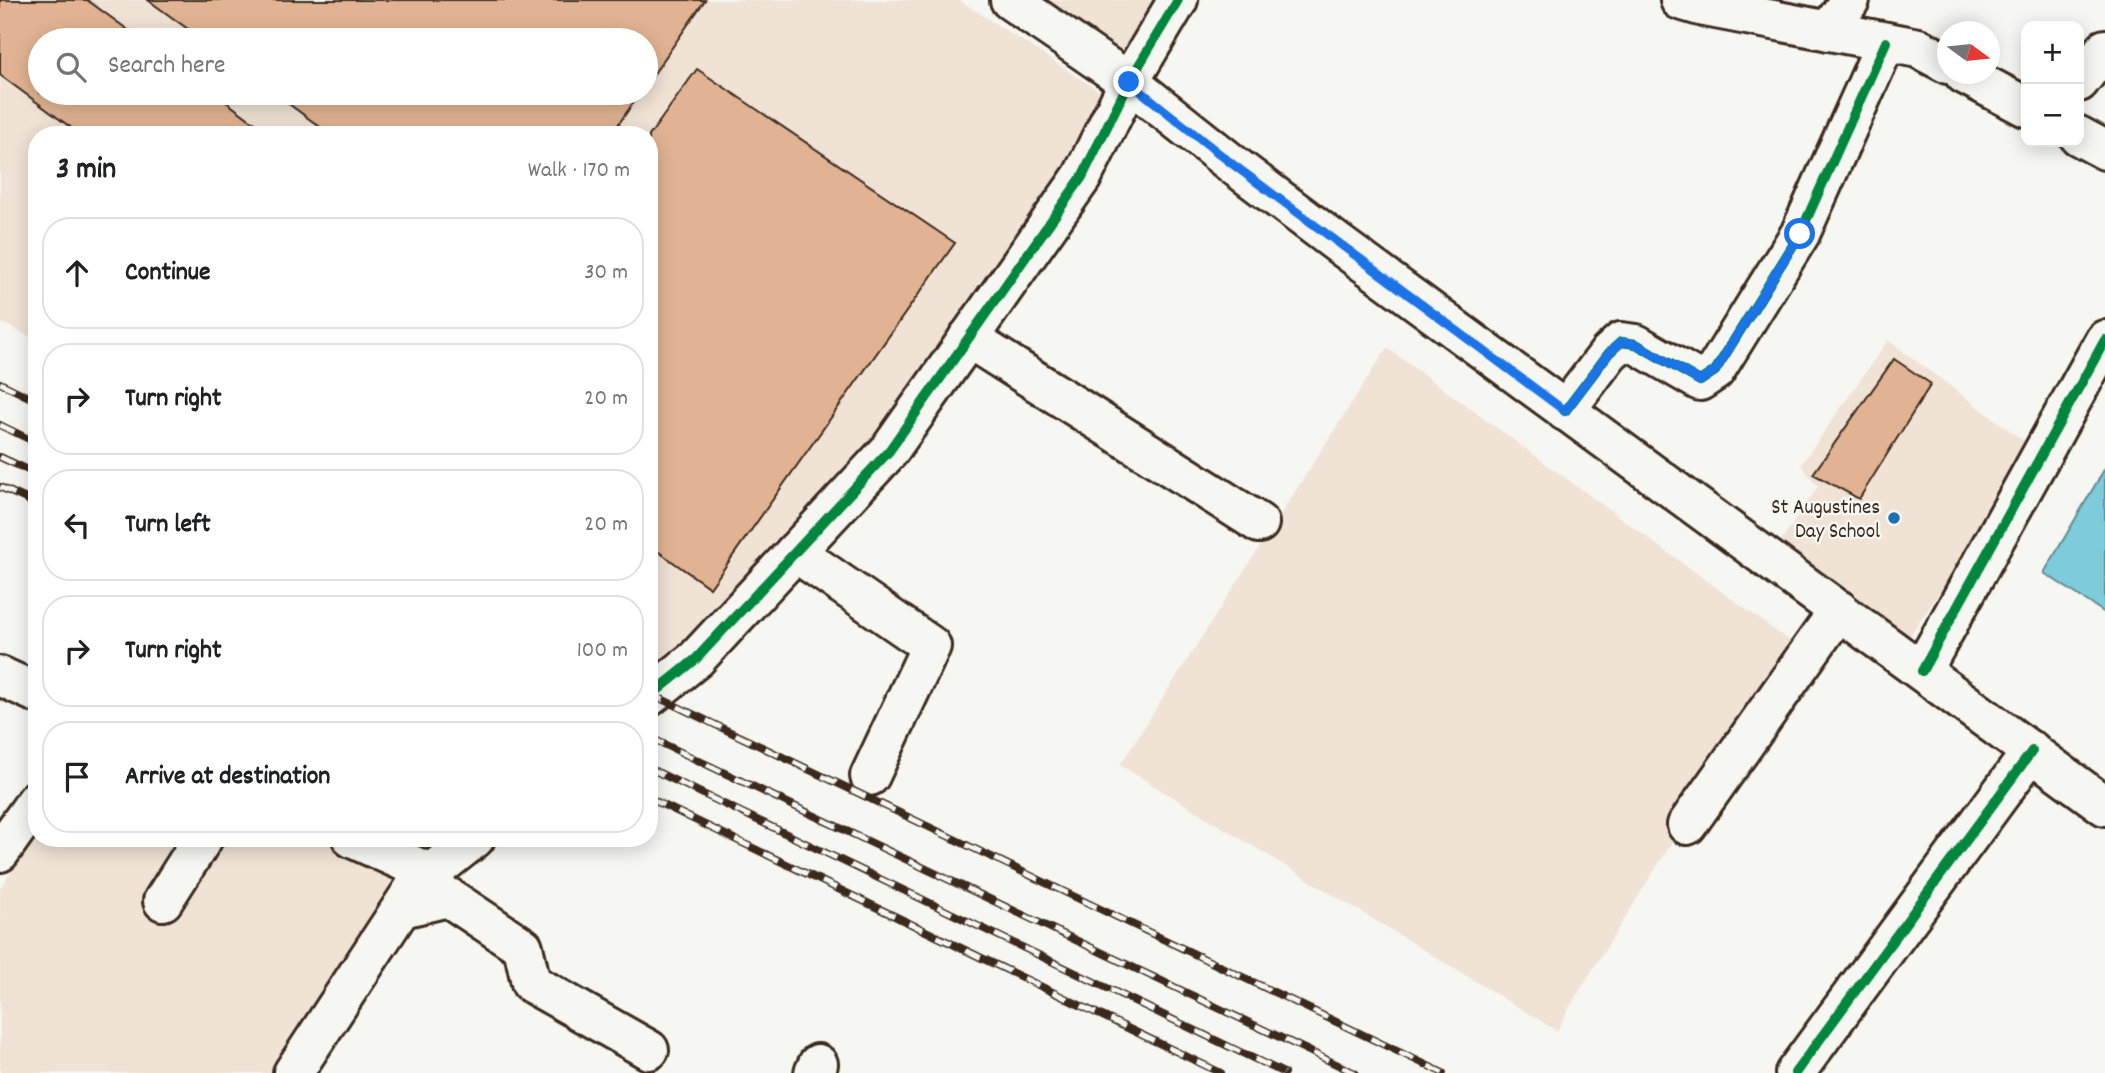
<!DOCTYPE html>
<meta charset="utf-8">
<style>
:root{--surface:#fff;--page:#f6f6f6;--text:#202124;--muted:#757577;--line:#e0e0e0}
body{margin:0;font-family:Dekko,sans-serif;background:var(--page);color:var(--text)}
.controls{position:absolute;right:21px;top:21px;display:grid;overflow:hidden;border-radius:14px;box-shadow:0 4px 18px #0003}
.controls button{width:63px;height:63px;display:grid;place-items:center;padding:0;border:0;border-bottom:2px solid var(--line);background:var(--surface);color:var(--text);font:35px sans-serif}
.compass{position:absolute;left:1937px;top:21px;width:63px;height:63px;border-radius:50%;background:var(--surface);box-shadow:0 4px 18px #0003;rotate:105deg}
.stop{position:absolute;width:21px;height:21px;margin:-16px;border:5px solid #1a73e8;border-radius:50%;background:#fff}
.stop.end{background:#1a73e8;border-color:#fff;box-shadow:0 2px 7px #0008}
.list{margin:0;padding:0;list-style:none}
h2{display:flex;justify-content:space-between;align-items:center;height:91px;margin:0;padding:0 28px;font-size:30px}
h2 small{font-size:23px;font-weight:400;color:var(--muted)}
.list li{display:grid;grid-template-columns:46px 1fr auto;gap:21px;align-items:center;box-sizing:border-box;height:112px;margin:0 14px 14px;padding:0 14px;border:2px solid var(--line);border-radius:28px}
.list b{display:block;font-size:26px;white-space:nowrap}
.list em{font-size:23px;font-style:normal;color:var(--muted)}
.icon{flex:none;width:38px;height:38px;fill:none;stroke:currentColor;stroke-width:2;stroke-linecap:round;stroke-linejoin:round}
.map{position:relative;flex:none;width:2105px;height:1073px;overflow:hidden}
.search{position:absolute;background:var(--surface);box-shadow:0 4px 18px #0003;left:28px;top:28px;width:630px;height:77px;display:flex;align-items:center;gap:18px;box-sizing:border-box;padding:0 24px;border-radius:38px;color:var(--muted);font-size:26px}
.panel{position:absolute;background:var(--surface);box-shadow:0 4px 18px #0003;left:28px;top:126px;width:630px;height:721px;border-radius:28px}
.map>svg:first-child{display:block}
</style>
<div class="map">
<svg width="2105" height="1073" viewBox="0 0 2105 1073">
<rect width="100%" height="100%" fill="#f6f6f2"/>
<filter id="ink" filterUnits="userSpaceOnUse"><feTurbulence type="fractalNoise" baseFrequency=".0143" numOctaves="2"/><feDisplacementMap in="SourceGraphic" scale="14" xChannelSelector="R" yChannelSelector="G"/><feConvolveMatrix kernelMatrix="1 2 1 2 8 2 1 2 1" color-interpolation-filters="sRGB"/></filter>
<g filter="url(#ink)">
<g fill="#f0e2d5" fill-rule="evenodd">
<path d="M 0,0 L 959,0 L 1122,106 L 875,444 L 667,670 L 649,659 L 649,135 L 37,135 L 37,340 L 0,322 ZM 40,40 L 646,40 L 646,93 L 40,93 Z"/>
<polygon points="1016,0 1178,0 1135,83"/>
<polygon points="1888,340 2036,450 1907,640 1776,548 1818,487 1801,465"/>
<polygon points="1387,348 1795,645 1573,1001 1557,1031 1120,765"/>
<polygon points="37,835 37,838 332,838 410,871 280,1073 0,1073 0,888"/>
</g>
<polygon fill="#7dcbdb" stroke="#638b8f" stroke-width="2" points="2105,468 2105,613 2044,573"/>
<g fill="#e1b392" stroke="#3b2a1e" stroke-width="2">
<polygon points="0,0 87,0 142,40 40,40 40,93 214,93 271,135 81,135 0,75"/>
<polygon points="148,0 705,0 646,85 646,40 203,40"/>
<polygon points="697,69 955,243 710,588 649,545 649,136"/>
<polygon points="274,93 640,93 611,135 492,135 484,129 479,135 331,135"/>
<polygon points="1894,359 1931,384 1859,499 1813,474"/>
</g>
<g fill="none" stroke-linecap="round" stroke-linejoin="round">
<defs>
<g id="minor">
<polyline points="1680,0 1700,6 1918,48 1948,64"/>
<polyline points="1829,31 1850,0"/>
<polyline points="1964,74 2026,107"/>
<polyline points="2079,82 2105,49"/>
<polyline points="2079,136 2105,150"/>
<polyline points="968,338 1259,523"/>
<polyline points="1565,411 1609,353 1621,342 1636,344 1700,381 1715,371 1800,234 1886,42"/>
<polyline points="795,552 931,646 870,776"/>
<polyline points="1922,671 2105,340"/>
<polyline points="0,676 37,693"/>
<polyline points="649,697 696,659 889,451 1082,177 1129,82 1178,0"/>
<polyline points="1687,825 1839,610"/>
<polyline points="352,838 432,874"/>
<polyline points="0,852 37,800"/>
<polyline points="163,901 203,838"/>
<polyline points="402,908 448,897 523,947 531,983 649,1050"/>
<polyline points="293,1073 417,884 475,838"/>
<polyline points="814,1073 818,1064"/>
<polyline points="1795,1073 2032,751"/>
</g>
<polyline id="major" points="1010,0 1129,82 1231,163 1336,242 2105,806"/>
</defs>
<use href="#minor" stroke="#3b2a1e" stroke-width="44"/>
<use href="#major" stroke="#3b2a1e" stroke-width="44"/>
<use href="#minor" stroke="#f6f6f2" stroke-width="38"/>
<use href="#major" stroke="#f6f6f2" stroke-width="38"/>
<defs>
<g id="rail">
<polyline points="0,383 37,401"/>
<polyline points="0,425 37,443"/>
<polyline points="0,457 37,474"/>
<polyline points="0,487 37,504"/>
<polyline points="649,693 1443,1073"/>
<polyline points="649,737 1355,1073"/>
<polyline points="649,768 1284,1073"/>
<polyline points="649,798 1221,1073"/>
</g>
</defs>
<use href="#rail" stroke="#3b2a1e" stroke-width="8"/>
<use href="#rail" stroke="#f6f6f2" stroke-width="5" stroke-dasharray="16" stroke-linecap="butt"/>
<defs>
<g id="cycleway">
<polyline points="1565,411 1609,353 1621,342 1636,344 1700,381 1715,371 1800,234 1886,42"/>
<polyline points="1922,671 2105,340"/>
<polyline points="649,697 696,659 889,451 1082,177 1129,82 1178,0"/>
<polyline points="1795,1073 2032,751"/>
</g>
</defs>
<use href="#cycleway" stroke="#f6f6f2" stroke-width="15"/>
<use href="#cycleway" stroke="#00873e" stroke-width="10"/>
</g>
</g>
<g fill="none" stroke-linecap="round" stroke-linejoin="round" filter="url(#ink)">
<polyline stroke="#1a73e8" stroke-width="9" points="1129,82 1231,163 1565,411 1609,353 1621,342 1636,344 1700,381 1715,371 1800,234"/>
</g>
<circle fill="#1f6fb2" stroke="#f6f6f2" stroke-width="2.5" cx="1894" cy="518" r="7"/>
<g text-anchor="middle" stroke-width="5" stroke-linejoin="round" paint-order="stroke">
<g font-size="21" fill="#3b2a1e" stroke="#f6f6f2" text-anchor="end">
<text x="1880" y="513">St Augustines<tspan x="1880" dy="24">Day School</tspan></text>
</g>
</g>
</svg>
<div class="controls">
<button>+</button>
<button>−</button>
</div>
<svg class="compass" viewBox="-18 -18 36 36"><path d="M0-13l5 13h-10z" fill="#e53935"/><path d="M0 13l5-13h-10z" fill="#757577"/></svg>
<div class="stop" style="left:1800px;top:234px"></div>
<div class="stop end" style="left:1129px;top:82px"></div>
<div class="search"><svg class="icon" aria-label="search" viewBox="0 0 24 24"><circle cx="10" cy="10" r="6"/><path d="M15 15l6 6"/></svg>Search here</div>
<section class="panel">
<h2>3 min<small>Walk · 170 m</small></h2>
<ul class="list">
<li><svg class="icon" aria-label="ahead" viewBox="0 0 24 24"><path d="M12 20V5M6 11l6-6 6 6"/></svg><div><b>Continue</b></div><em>30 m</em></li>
<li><svg class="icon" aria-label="right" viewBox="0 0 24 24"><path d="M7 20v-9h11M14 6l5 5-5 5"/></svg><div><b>Turn right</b></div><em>20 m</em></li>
<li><svg class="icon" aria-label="left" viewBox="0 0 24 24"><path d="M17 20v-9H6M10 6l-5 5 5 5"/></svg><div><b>Turn left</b></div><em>20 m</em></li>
<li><svg class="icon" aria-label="right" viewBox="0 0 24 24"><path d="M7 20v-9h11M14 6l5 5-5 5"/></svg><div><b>Turn right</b></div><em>100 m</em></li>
<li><svg class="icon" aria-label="arrive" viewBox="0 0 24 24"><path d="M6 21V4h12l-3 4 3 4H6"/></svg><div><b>Arrive at destination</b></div></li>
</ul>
</section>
</div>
